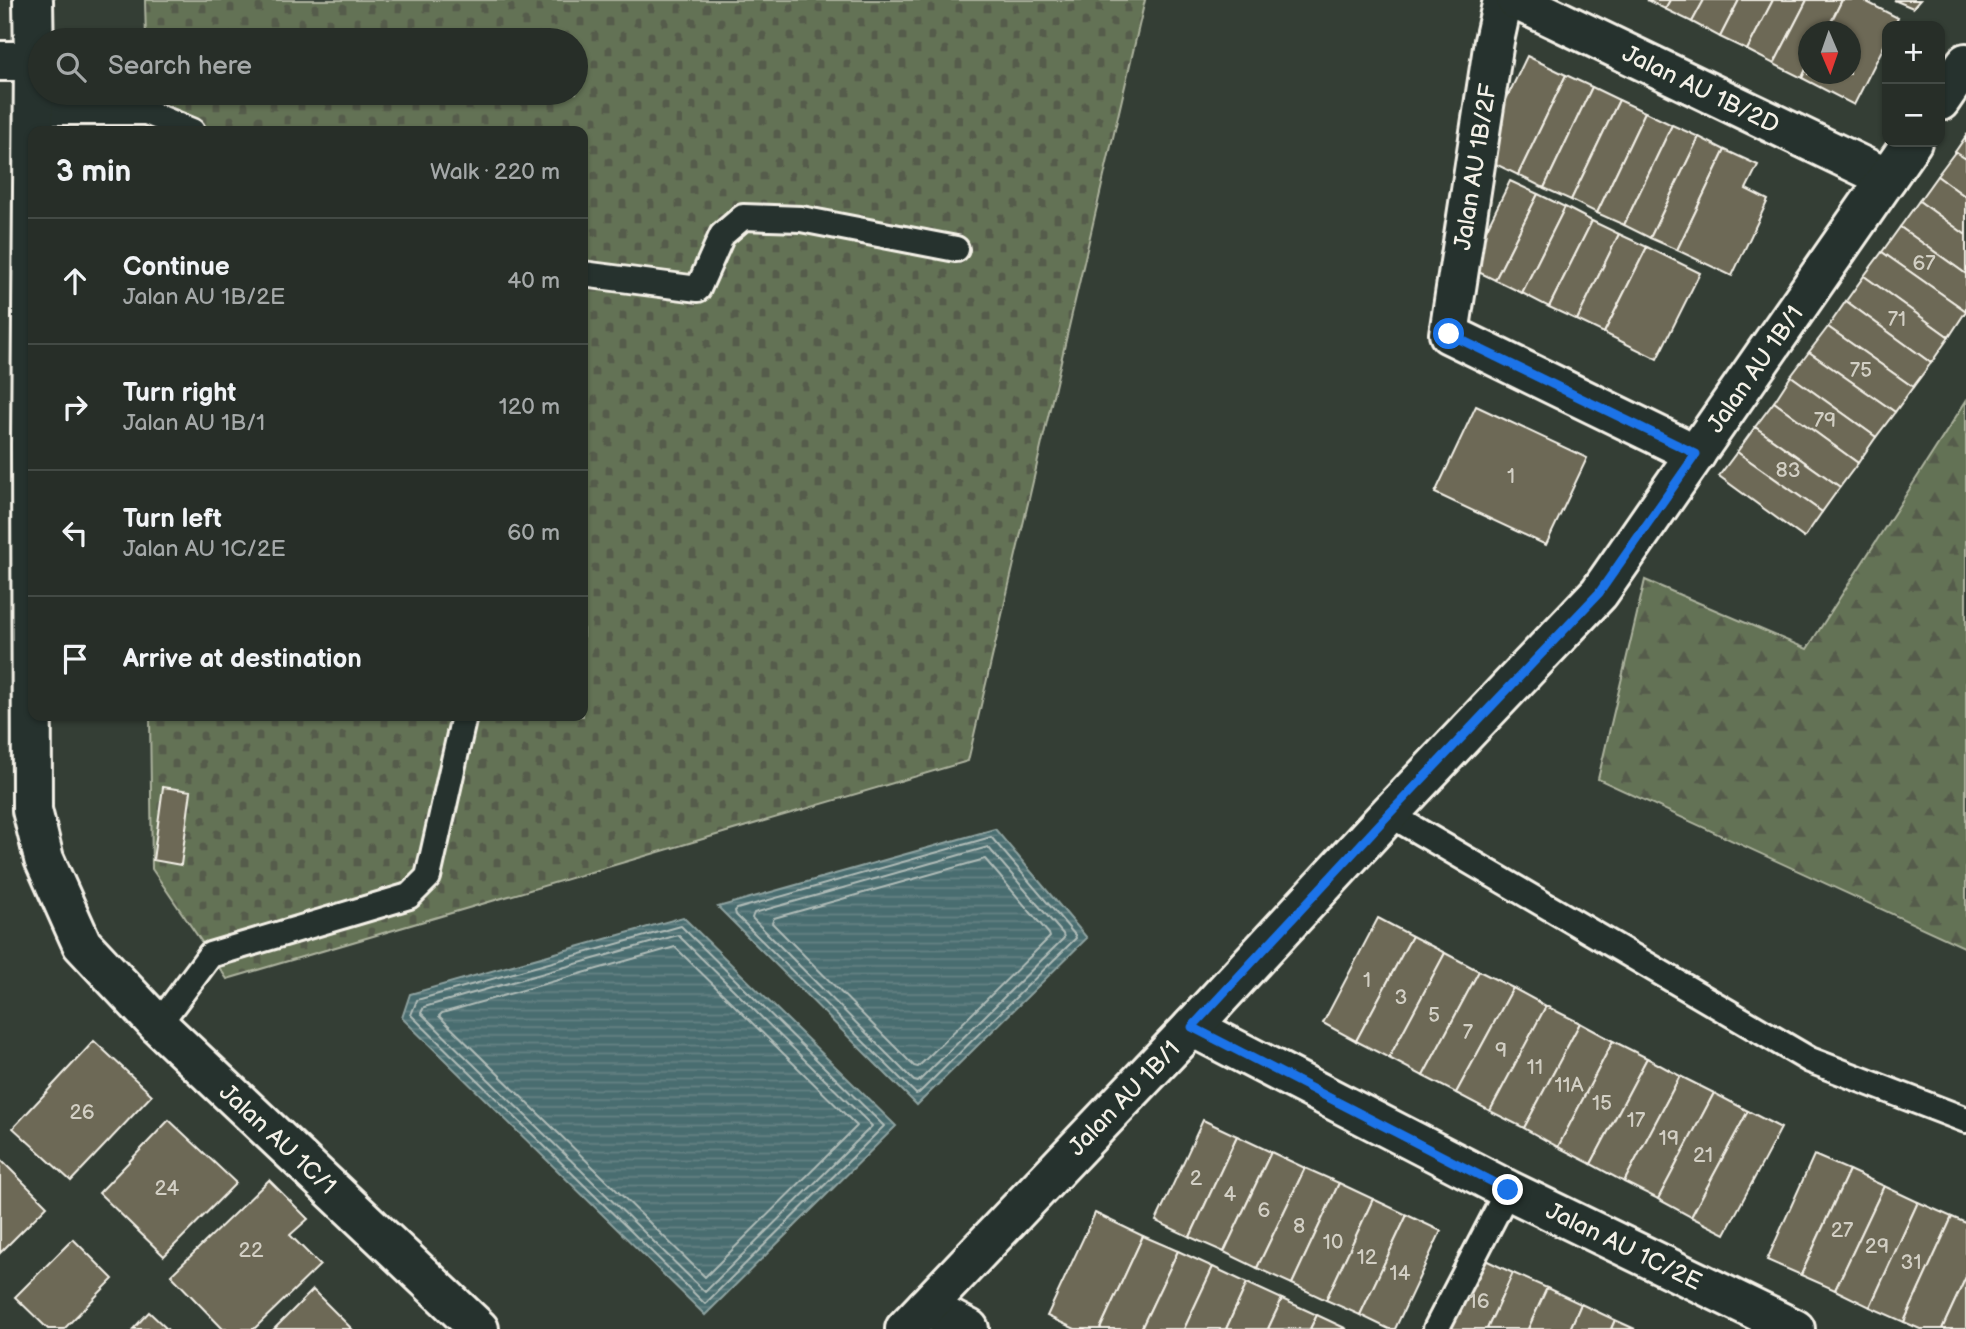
<!DOCTYPE html>
<meta charset="utf-8">
<style>
:root{--surface:#272e28;--page:#2f3630;--text:#f1f3f6;--muted:#a4a8a8;--line:#434a45}
body{margin:0;font-family:"Balsamiq Sans",sans-serif;background:var(--page);color:var(--text)}
.controls{position:absolute;right:21px;top:21px;display:grid;overflow:hidden;border-radius:14px;box-shadow:0 2px 5px #0004}
.controls button{width:63px;height:63px;display:grid;place-items:center;padding:0;border:0;border-bottom:2px solid var(--line);background:var(--surface);color:var(--text);font:35px sans-serif}
.compass{position:absolute;left:1798px;top:21px;width:63px;height:63px;border-radius:50%;background:var(--surface);box-shadow:0 2px 5px #0004;rotate:178deg}
.stop{position:absolute;width:21px;height:21px;margin:-16px;border:5px solid #1a73e8;border-radius:50%;background:#fff}
.stop.end{background:#1a73e8;border-color:#fff;box-shadow:0 2px 7px #0008}
.list{margin:0;padding:0;list-style:none}
h2{display:flex;justify-content:space-between;align-items:center;height:91px;margin:0;padding:0 28px;font-size:30px}
h2 small{font-size:23px;font-weight:400;color:var(--muted)}
.list li{display:grid;grid-template-columns:46px 1fr auto;gap:21px;align-items:center;box-sizing:border-box;height:126px;padding:0 28px;border-top:2px solid var(--line)}
.list b{display:block;font-size:26px;white-space:nowrap}
.list p{margin:0;font-size:23px;white-space:nowrap;color:var(--muted)}
.list em{font-size:23px;font-style:normal;color:var(--muted)}
.icon{flex:none;width:38px;height:38px;fill:none;stroke:currentColor;stroke-width:2;stroke-linecap:round;stroke-linejoin:round}
.map{position:relative;flex:none;width:1966px;height:1329px;overflow:hidden}
.search{position:absolute;background:var(--surface);box-shadow:0 2px 5px #0004;left:28px;top:28px;width:560px;height:77px;display:flex;align-items:center;gap:18px;box-sizing:border-box;padding:0 24px;border-radius:38px;color:var(--muted);font-size:26px}
.panel{position:absolute;background:var(--surface);box-shadow:0 2px 5px #0004;left:28px;top:126px;width:560px;height:595px;border-radius:14px}
.map>svg:first-child{display:block}
</style>
<div class="map">
<svg width="1966" height="1329" viewBox="0 0 1966 1329">
<defs>
<pattern id="forest-firs" width="22" height="20" patternUnits="userSpaceOnUse" patternTransform="scale(1.75)"><rect width="22" height="20" fill="#647254"/><path d="M5 1l3.5 6h-7zM16 11l3.5 6h-7z" fill="#555b4c"/></pattern>
<pattern id="cemetery-stones" width="16" height="16" patternUnits="userSpaceOnUse" patternTransform="scale(1.75)"><rect width="16" height="16" fill="#647254"/><path d="M2 7V4a2 2 0 0 1 4 0v3zM10 15v-3a2 2 0 0 1 4 0v3z" fill="#555b4c"/></pattern>
<pattern id="water-rules" width="6" height="5" patternUnits="userSpaceOnUse" patternTransform="scale(1.75)"><rect width="6" height="5" fill="#4a6d70"/><path d="M0 2.5h6" fill="none" stroke="#658284"/></pattern>
</defs>
<rect width="100%" height="100%" fill="#343e35"/>
<filter id="ink" filterUnits="userSpaceOnUse"><feTurbulence type="fractalNoise" baseFrequency=".0143" numOctaves="2"/><feDisplacementMap in="SourceGraphic" scale="14" xChannelSelector="R" yChannelSelector="G"/><feConvolveMatrix kernelMatrix="1 2 1 2 8 2 1 2 1" color-interpolation-filters="sRGB"/></filter>
<g filter="url(#ink)">
<polygon fill="url(#forest-firs)" stroke="#acb29e" stroke-width="2" points="1966,401 1966,948 1598,779 1645,580 1807,649"/>
<polygon fill="url(#cemetery-stones)" stroke="#acb29e" stroke-width="2" points="145,0 1145,0 968,761 227,979 152,869 150,716 583,716 583,131 146,131 146,93 576,93 576,40 146,40"/>
<g fill="url(#water-rules)" stroke="#8ea2a0" stroke-width="2">
<polygon points="995,829 1087,938 917,1105 718,907"/>
<polygon points="683,917 896,1126 705,1315 402,1018 410,994"/>
</g>
<g fill="none" stroke-linecap="round" stroke-linejoin="round">
<g stroke="#b0bcb8" stroke-width="2">
<polygon points="991,837 1075,935 1076,938 919,1093 916,1094 736,915 735,911 737,909"/>
<polygon points="988,847 1063,934 1064,938 918,1082 914,1081 752,918 754,913"/>
<polygon points="985,859 1049,934 1050,937 918,1067 914,1066 772,923 774,918"/>
<polygon points="681,926 884,1126 705,1304 411,1015 417,1000"/>
<polygon points="678,935 872,1126 705,1292 421,1013 424,1007"/>
<polygon points="675,947 857,1126 705,1277 439,1016 442,1013"/>
</g>
</g>
<g fill="#6d6956" stroke="#f4f1e8" stroke-width="2">
<polygon points="1647,0 1670,0 1665,9"/>
<polygon points="1670,0 1704,0 1692,22 1665,9"/>
<polygon points="1704,0 1739,0 1720,37 1692,22"/>
<polygon points="1739,0 1773,0 1747,50 1720,37"/>
<polygon points="1773,0 1807,0 1774,64 1747,50"/>
<polygon points="1807,0 1842,0 1826,32 1808,32 1808,65 1802,78 1774,64"/>
<polygon points="1842,0 1863,0 1898,18 1894,26 1887,26 1887,40 1854,105 1802,78 1808,65 1808,74 1850,74 1850,32 1826,32"/>
<polygon points="1894,0 1920,0 1913,8"/>
<polygon points="1527,56 1566,75 1518,175 1479,156"/>
<polygon points="1566,75 1592,87 1544,188 1518,175"/>
<polygon points="1592,87 1619,100 1571,200 1544,188"/>
<polygon points="1619,100 1645,112 1597,213 1571,200"/>
<polygon points="1645,112 1672,125 1624,225 1597,213"/>
<polygon points="1672,125 1699,137 1650,238 1624,225"/>
<polygon points="1966,136 1966,159 1955,152"/>
<polygon points="1699,137 1725,150 1677,250 1650,238"/>
<polygon points="1725,150 1758,165 1746,189 1768,200 1732,276 1677,250"/>
<polygon points="1955,152 1966,159 1966,197 1937,176"/>
<polygon points="1937,176 1966,197 1966,235 1919,201"/>
<polygon points="1510,181 1538,194 1495,280 1468,267"/>
<polygon points="1538,194 1565,207 1522,293 1495,280"/>
<polygon points="1919,201 1966,235 1966,274 1900,227"/>
<polygon points="1565,207 1592,221 1549,307 1522,293"/>
<polygon points="1592,221 1619,234 1577,320 1549,307"/>
<polygon points="1900,227 1966,274 1966,311 1882,252"/>
<polygon points="1619,234 1647,247 1604,333 1577,320"/>
<polygon points="1647,247 1700,273 1657,359 1604,333"/>
<polygon points="1882,252 1966,311 1949,337 1864,276"/>
<polygon points="1864,276 1949,337 1931,363 1846,301"/>
<polygon points="1846,301 1931,363 1913,387 1828,327"/>
<polygon points="1828,327 1913,387 1895,412 1809,352"/>
<polygon points="1809,352 1895,412 1876,437 1791,376"/>
<polygon points="1791,376 1876,437 1858,463 1774,402"/>
<polygon points="1774,402 1858,463 1840,487 1755,427"/>
<polygon points="1476,406 1587,458 1546,545 1435,493"/>
<polygon points="1755,427 1840,487 1822,512 1737,452"/>
<polygon points="1737,452 1822,512 1804,538 1719,476"/>
<polygon points="163,787 191,791 181,865 153,860"/>
<polygon points="1378,918 1412,936 1356,1041 1323,1023"/>
<polygon points="1412,936 1445,953 1389,1058 1356,1041"/>
<polygon points="1445,953 1479,971 1423,1076 1389,1058"/>
<polygon points="1479,971 1513,988 1456,1093 1423,1076"/>
<polygon points="1513,988 1546,1006 1490,1111 1456,1093"/>
<polygon points="1546,1006 1580,1023 1524,1128 1490,1111"/>
<polygon points="1580,1023 1613,1041 1558,1147 1524,1128"/>
<polygon points="94,1041 152,1095 71,1181 13,1128"/>
<polygon points="1613,1041 1647,1058 1591,1164 1558,1147"/>
<polygon points="1647,1058 1680,1076 1624,1182 1591,1164"/>
<polygon points="1680,1076 1714,1093 1658,1199 1624,1182"/>
<polygon points="1714,1093 1748,1111 1691,1217 1658,1199"/>
<polygon points="1748,1111 1781,1128 1725,1234 1691,1217"/>
<polygon points="169,1120 236,1183 164,1256 99,1193"/>
<polygon points="1203,1120 1237,1136 1190,1237 1156,1221"/>
<polygon points="1237,1136 1271,1152 1224,1252 1190,1237"/>
<polygon points="1271,1152 1305,1168 1257,1268 1224,1252"/>
<polygon points="1814,1155 1849,1170 1801,1275 1767,1260"/>
<polygon points="0,1159 47,1206 0,1253"/>
<polygon points="1305,1168 1339,1183 1292,1284 1257,1268"/>
<polygon points="1849,1170 1884,1186 1835,1290 1801,1275"/>
<polygon points="269,1180 308,1219 290,1235 320,1265 254,1329 223,1329 171,1275"/>
<polygon points="1339,1183 1373,1199 1326,1300 1292,1284"/>
<polygon points="1884,1186 1918,1202 1870,1307 1835,1290"/>
<polygon points="1373,1199 1407,1215 1360,1315 1326,1300"/>
<polygon points="1918,1202 1952,1217 1904,1322 1870,1307"/>
<polygon points="1095,1213 1143,1236 1100,1329 1075,1329 1047,1316"/>
<polygon points="1407,1215 1441,1231 1395,1329 1389,1329 1360,1315"/>
<polygon points="1952,1217 1966,1223 1966,1277 1942,1329 1920,1329 1904,1322"/>
<polygon points="1143,1236 1178,1251 1141,1329 1100,1329"/>
<polygon points="73,1239 113,1279 64,1329 48,1329 15,1297"/>
<polygon points="1178,1251 1213,1267 1184,1329 1141,1329"/>
<polygon points="1479,1257 1513,1273 1487,1329 1445,1329"/>
<polygon points="1213,1267 1247,1283 1226,1329 1184,1329"/>
<polygon points="1513,1273 1547,1288 1528,1329 1487,1329"/>
<polygon points="1966,1277 1966,1329 1942,1329"/>
<polygon points="1247,1283 1282,1299 1268,1329 1226,1329"/>
<polygon points="1547,1288 1581,1304 1570,1329 1528,1329"/>
<polygon points="313,1290 352,1329 274,1329"/>
<polygon points="1282,1299 1317,1315 1310,1329 1268,1329"/>
<polygon points="1581,1304 1615,1320 1611,1329 1570,1329"/>
<polygon points="149,1312 167,1329 133,1329"/>
<polygon points="1317,1315 1347,1329 1310,1329"/>
<polygon points="1615,1320 1635,1329 1611,1329"/>
</g>
<g fill="none" stroke-linecap="round" stroke-linejoin="round">
<defs>
<g id="service">
<polyline points="33,112 146,112 192,131"/>
<polyline points="583,274 698,289 722,235 743,217 801,219 956,249"/>
<polyline points="1389,814 1810,1060 1966,1120"/>
<polyline points="158,1025 210,955 409,896 428,877 464,716"/>
<polyline points="1436,1329 1508,1190"/>
</g>
<g id="minor">
<polyline points="33,0 34,61 31,444 32,810 44,859 82,944 158,1025 479,1329"/>
<polyline points="1503,0 1494,41 1449,334 1696,454"/>
<polyline points="1516,0 1887,178"/>
<polyline points="0,61 34,61"/>
<polyline points="1940,101 1966,63"/>
<polyline points="1192,1027 1508,1190 1795,1329"/>
<polyline points="926,1307 969,1329"/>
<polyline points="905,1329 1192,1027 1389,814 1599,593 1912,142"/>
</g>
</defs>
<use href="#service" stroke="#f4f1e8" stroke-width="30"/>
<use href="#minor" stroke="#f4f1e8" stroke-width="44"/>
<use href="#service" stroke="#26332d" stroke-width="24"/>
<use href="#minor" stroke="#26332d" stroke-width="38"/>
</g>
</g>
<g fill="none" stroke-linecap="round" stroke-linejoin="round" filter="url(#ink)">
<polyline stroke="#1a73e8" stroke-width="9" points="1449,334 1696,454 1599,593 1389,814 1192,1027 1508,1190"/>
</g>
<g text-anchor="middle" stroke-width="5" stroke-linejoin="round" paint-order="stroke">
<g font-size="21" fill="#d2cfc4">
<text x="1924" y="270">67</text>
<text x="1897" y="326">71</text>
<text x="1861" y="377">75</text>
<text x="1825" y="427">79</text>
<text x="1788" y="477">83</text>
<text x="1511" y="483">1</text>
<text x="1367" y="987">1</text>
<text x="1401" y="1004">3</text>
<text x="1434" y="1022">5</text>
<text x="1468" y="1039">7</text>
<text x="1501" y="1057">9</text>
<text x="1535" y="1074">11</text>
<text x="1569" y="1092">11A</text>
<text x="1602" y="1110">15</text>
<text x="82" y="1119">26</text>
<text x="1636" y="1127">17</text>
<text x="1669" y="1145">19</text>
<text x="1703" y="1162">21</text>
<text x="1196" y="1185">2</text>
<text x="167" y="1195">24</text>
<text x="1230" y="1201">4</text>
<text x="1264" y="1217">6</text>
<text x="1299" y="1233">8</text>
<text x="1842" y="1237">27</text>
<text x="1333" y="1249">10</text>
<text x="1877" y="1253">29</text>
<text x="251" y="1257">22</text>
<text x="1367" y="1264">12</text>
<text x="1911" y="1269">31</text>
<text x="1400" y="1280">14</text>
<text x="1479" y="1308">16</text>
</g>
<g font-size="24" fill="#f4f1e8" stroke="#26332d">
<text transform="translate(1701 89) rotate(26)" y="8">Jalan AU 1B/2D</text>
<text transform="translate(1475 167) rotate(-81)" y="8">Jalan AU 1B/2F</text>
<text transform="translate(1755 369) rotate(-55)" y="8">Jalan AU 1B/1</text>
<text transform="translate(1124 1098) rotate(-46)" y="8">Jalan AU 1B/1</text>
<text transform="translate(278 1139) rotate(43)" y="8">Jalan AU 1C/1</text>
<text transform="translate(1624 1246) rotate(26)" y="8">Jalan AU 1C/2E</text>
</g>
</g>
</svg>
<div class="controls">
<button>+</button>
<button>−</button>
</div>
<svg class="compass" viewBox="-18 -18 36 36"><path d="M0-13l5 13h-10z" fill="#e53935"/><path d="M0 13l5-13h-10z" fill="#a4a8a8"/></svg>
<div class="stop" style="left:1449px;top:334px"></div>
<div class="stop end" style="left:1508px;top:1190px"></div>
<div class="search"><svg class="icon" aria-label="search" viewBox="0 0 24 24"><circle cx="10" cy="10" r="6"/><path d="M15 15l6 6"/></svg>Search here</div>
<section class="panel">
<h2>3 min<small>Walk · 220 m</small></h2>
<ul class="list">
<li><svg class="icon" aria-label="ahead" viewBox="0 0 24 24"><path d="M12 20V5M6 11l6-6 6 6"/></svg><div><b>Continue</b><p>Jalan AU 1B/2E</p></div><em>40 m</em></li>
<li><svg class="icon" aria-label="right" viewBox="0 0 24 24"><path d="M7 20v-9h11M14 6l5 5-5 5"/></svg><div><b>Turn right</b><p>Jalan AU 1B/1</p></div><em>120 m</em></li>
<li><svg class="icon" aria-label="left" viewBox="0 0 24 24"><path d="M17 20v-9H6M10 6l-5 5 5 5"/></svg><div><b>Turn left</b><p>Jalan AU 1C/2E</p></div><em>60 m</em></li>
<li><svg class="icon" aria-label="arrive" viewBox="0 0 24 24"><path d="M6 21V4h12l-3 4 3 4H6"/></svg><div><b>Arrive at destination</b></div></li>
</ul>
</section>
</div>
